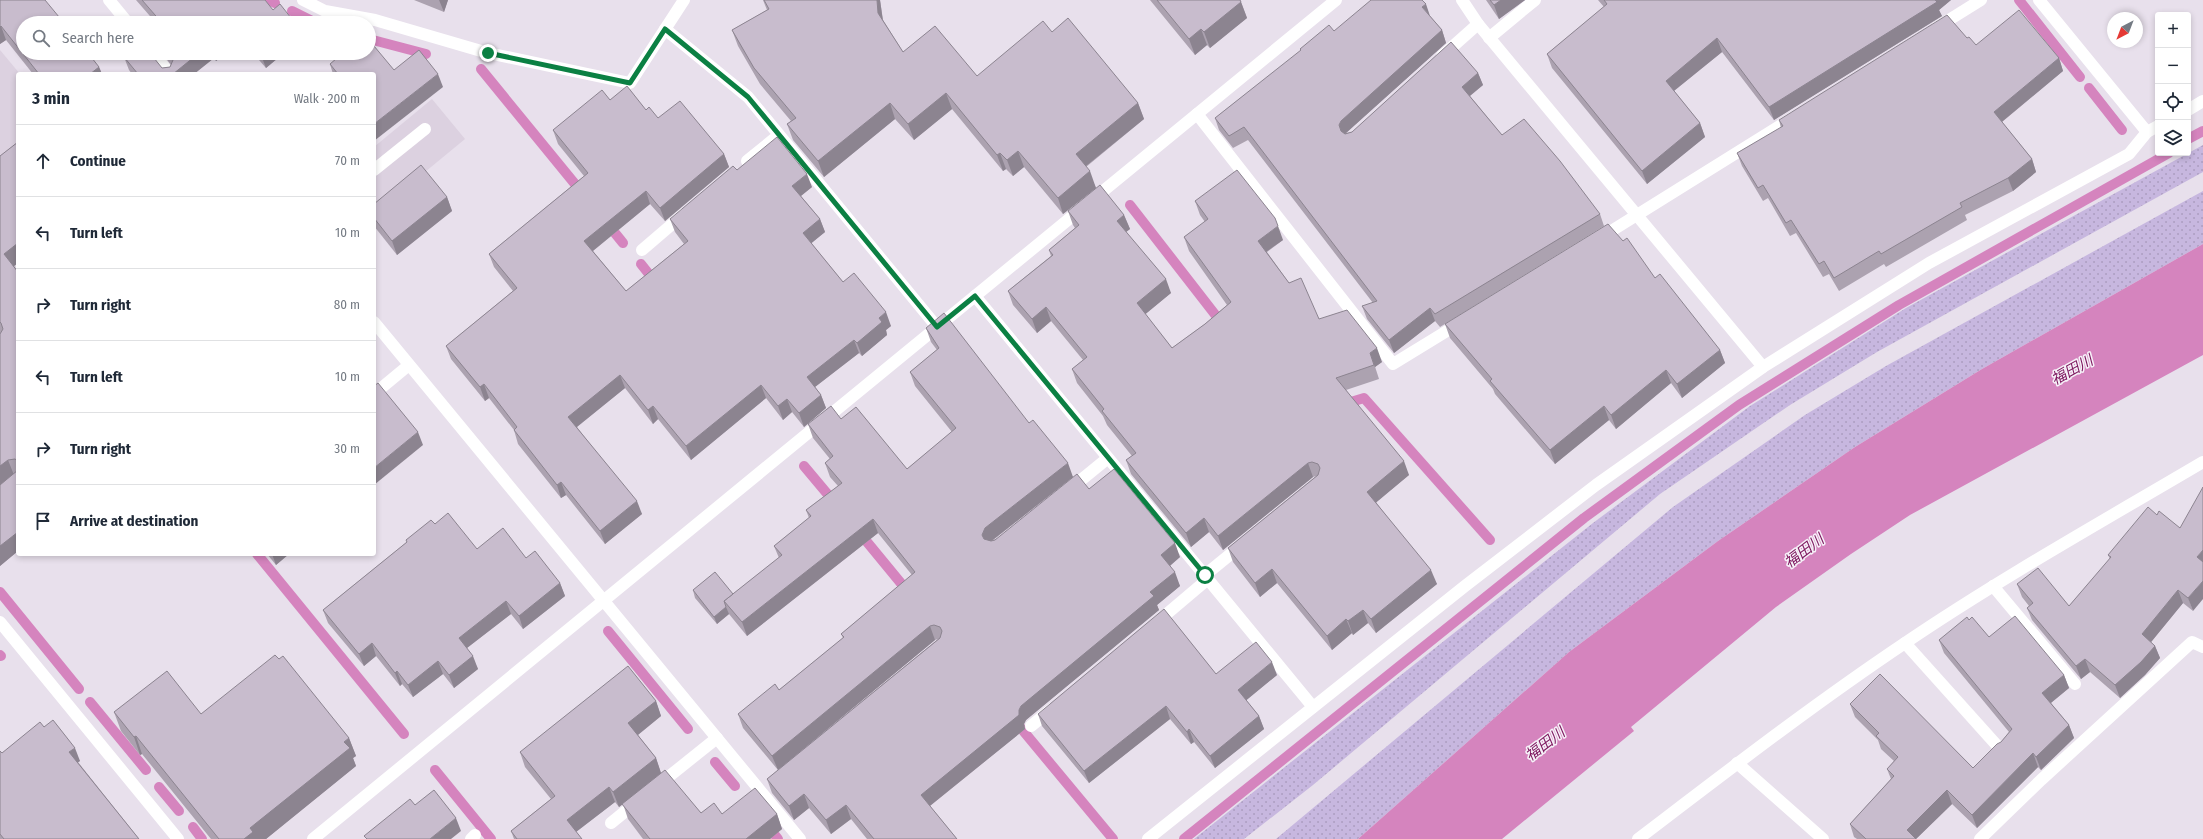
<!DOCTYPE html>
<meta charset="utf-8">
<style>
:root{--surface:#fff;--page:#f6f6f7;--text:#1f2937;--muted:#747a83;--line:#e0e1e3}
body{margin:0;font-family:"Fira Sans Condensed","Noto Sans JP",sans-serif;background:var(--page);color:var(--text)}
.controls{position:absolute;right:12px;top:12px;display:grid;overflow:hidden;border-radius:4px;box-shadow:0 2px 6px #0003}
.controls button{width:36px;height:36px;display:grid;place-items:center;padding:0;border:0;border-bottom:1px solid var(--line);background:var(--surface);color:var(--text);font:20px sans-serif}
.compass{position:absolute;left:2107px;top:12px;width:36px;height:36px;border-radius:50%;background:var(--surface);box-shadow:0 2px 6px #0003;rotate:222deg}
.stop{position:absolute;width:12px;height:12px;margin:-9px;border:3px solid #0b8043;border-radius:50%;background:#fff}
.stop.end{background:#0b8043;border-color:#fff;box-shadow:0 1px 4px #0008}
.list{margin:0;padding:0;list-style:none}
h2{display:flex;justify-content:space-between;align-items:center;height:52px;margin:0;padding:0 16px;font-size:17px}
h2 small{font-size:13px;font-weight:400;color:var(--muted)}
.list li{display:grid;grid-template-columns:26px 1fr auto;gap:12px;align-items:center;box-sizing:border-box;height:72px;padding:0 16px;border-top:1px solid var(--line)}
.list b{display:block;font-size:15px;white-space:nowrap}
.list em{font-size:13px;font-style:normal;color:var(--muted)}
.icon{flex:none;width:22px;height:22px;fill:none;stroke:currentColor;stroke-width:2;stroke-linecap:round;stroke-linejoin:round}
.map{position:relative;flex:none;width:2203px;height:839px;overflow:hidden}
.search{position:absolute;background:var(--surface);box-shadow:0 2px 6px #0003;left:16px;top:16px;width:360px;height:44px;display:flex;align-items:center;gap:10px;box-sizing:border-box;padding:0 14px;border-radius:22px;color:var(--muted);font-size:15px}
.panel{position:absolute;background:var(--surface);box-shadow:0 2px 6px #0003;left:16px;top:72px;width:360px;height:484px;border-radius:4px}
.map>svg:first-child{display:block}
</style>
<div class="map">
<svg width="2203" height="839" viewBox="0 0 2203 839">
<defs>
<pattern id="grass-dots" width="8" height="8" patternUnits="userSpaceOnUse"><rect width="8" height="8" fill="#c7b7df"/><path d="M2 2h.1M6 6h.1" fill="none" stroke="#ac9dc0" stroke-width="1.8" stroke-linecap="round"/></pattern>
</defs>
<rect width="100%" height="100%" fill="#e8e0ec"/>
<g fill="#dcd1e0">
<polygon points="0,50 20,74 18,147 0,162"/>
<polygon points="432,99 465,139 374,214 374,147"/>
</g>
<g fill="url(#grass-dots)">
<polygon points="2203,145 2203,172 1877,352 1790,405 1660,494 1313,785 1244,839 1194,839 1593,523 1750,406 1906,308"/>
<polygon points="2203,191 2203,244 1982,369 1855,447 1718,541 1569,652 1358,839 1276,839 1673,507 1805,415 1886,366"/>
</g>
<polygon fill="#d584be" points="2203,244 2203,355 1910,515 1851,554 1776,607 1631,727 1634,731 1502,839 1358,839 1569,652 1718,541 1855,447 1982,369"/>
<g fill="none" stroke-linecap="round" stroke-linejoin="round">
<g stroke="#d584be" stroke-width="10">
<polyline points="269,0 275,3"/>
<polyline points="2019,0 2080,77"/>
<polyline points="292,11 316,23"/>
<polyline points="369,39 426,54"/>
<polyline points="481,69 584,195"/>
<polyline points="2089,88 2122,130"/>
<polyline points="2188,139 2203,131"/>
<polyline points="1130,205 1224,326"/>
<polyline points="606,222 623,243"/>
<polyline points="641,264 656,283"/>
<polyline points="1341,405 1364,398 1490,540"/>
<polyline points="804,466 835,503"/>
<polyline points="858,531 909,593"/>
<polyline points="257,554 404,734"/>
<polyline points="0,592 79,689"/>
<polyline points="608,631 688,729"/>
<polyline points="0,655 1,656"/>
<polyline points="90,702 146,770"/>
<polyline points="1015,721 1113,839"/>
<polyline points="715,762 735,786"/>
<polyline points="435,770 491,839"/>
<polyline points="159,787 179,811"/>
<polyline points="193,827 202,839"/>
<polyline points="771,830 778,839"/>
<polyline points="1184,839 1584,518 1739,405 1899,305 2169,153"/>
</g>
<g stroke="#fff" stroke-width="12">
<polyline points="1489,38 1535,0"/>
<polyline points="1442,56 1478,24"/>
<polyline points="747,161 779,135"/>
<polyline points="374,170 425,129"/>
<polyline points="642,250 684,214"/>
<polyline points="374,394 409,365"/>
<polyline points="1070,489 1108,458"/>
<polyline points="1205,575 1243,544"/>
<polyline points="1993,586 2075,684"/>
<polyline points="1156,623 1208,579"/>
<polyline points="1905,643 2001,750"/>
<polyline points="1031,726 1052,709"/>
<polyline points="657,786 717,738"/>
<polyline points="611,823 638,801"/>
<polyline points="471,839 475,835"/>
</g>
<g stroke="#fff" stroke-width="12">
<polyline points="109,0 128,23"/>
<polyline points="303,0 325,11 375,20 488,53 630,83 684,0"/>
<polyline points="1462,0 1478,24 1763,367"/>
<polyline points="2039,0 2147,132"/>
<polyline points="1936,28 1981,0"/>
<polyline points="665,29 748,97 937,327"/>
<polyline points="153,53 170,74"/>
<polyline points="2188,110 2203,101"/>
<polyline points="1197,114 1393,364 1460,323"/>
<polyline points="1600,238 1794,117"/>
<polyline points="975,296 1313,707"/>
<polyline points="374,322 800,839"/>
<polyline points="0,622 178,839"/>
<polyline points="1737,763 1823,839"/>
<polyline points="313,839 1336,0"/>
<polyline points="1148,839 1465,586 1596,485 1763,367 1929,263 2129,154 2147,132 2158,126"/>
<path d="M 1638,839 C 1726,772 1814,704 1905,643 C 2001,578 2103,521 2203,462"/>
<polyline points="1980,839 2041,780 2192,642 2203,647"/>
</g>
</g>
<g fill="#aca2b0">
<polygon points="0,0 99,67 102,74 33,74 6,40 0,44"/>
<polygon points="136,0 265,0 273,10 295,23 156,23"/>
<polygon points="414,0 448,0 444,12"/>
<polygon points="763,0 880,0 883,20 903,52 977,76 1052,32 1138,103 1144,119 1086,167 1096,188 1063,214 1024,167 1013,176 1006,169 1003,171 952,109 914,140 895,119 824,177 793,140 787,124 791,121 760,84 738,46 732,30 767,10"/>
<polygon points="1150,0 1240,0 1241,2 1247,18 1210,48 1207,45 1195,55"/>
<polygon points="1486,0 1525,0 1499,19"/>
<polygon points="1598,0 1951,0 1939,10 1942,16 1774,120 1722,52 1674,91 1700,123 1705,137 1647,184 1552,68 1547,54 1604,7"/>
<polygon points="1430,16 1442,30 1446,43 1346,133 1352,132 1478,73 1483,85 1470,96 1502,135 1600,214 1604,226 1440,327 1435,321 1394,353 1367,319 1362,306 1373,303 1248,140 1233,148 1219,130 1215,118 1301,51 1300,49 1334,31"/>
<polygon points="1967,38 1976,45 2059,58 2063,71 2002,122 2032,159 2036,172 2013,191 1965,215 1967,220 1886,267 1884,264 1839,291 1829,274 1823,277 1796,233 1790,236 1768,198 1763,201 1742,166 1737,153 1781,128 1779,120"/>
<polygon points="162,53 227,53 216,61 214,58 194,74 132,74 129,70 124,57 162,68 170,67 171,65"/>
<polygon points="253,53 284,53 266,68"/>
<polygon points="330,64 394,70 443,87 374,74 333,74"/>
<polygon points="610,100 646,110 658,118 724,154 729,167 665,221 650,204 593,251 626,291 684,244 675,232 670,219 737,170 812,187 801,196 820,219 825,232 811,243 843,282 891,326 886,330 887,335 862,356 859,353 815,387 821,395 826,408 804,427 792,412 783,420 766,398 691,460 658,419 653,424 625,388 577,427 642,514 605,544 566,495 561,498 518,444 514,430 489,398 485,401 451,359 446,346 513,291 494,267 489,254 584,176 558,144 553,130"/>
<polygon points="18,142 18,263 14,266 18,272 18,551 0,566 0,156"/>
<polygon points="447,197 452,211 397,255 374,226 374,204"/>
<polygon points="1195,201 1283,240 1267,252 1289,283 1319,319 1382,362 1375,367 1379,379 1346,390 1409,475 1376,502 1437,584 1376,633 1368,623 1353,635 1352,633 1332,650 1277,583 1260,597 1233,562 1228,548 1316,476 1313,477 1223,550 1209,532 1191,547 1131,474 1126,460 1132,456 1107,425 1103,416 1077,383 1072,369 1083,360 1051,321 1037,333 1013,305 1008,291 1051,256 1049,250 1075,228 1073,225 1068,211 1124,215 1130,229 1126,232 1171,293 1145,314 1172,348 1205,324 1227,305 1189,251 1184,237 1205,222 1200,215"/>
<polygon points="1655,278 1720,350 1725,363 1682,398 1671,383 1616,429 1609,420 1555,464 1495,394 1493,389 1450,338 1445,324"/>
<polygon points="926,328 1029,423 1073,477 992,541 1089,489 1180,557 1170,566 1180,586 1157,605 1159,610 1026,720 1024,724 1025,729 930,806 957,839 867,839 851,819 831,834 809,808 794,820 772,793 767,779 938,639 935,640 778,770 743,728 738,714 779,690 843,638 841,634 912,575 878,533 747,636 729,614 717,624 695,598 693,590 733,594 779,558 774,546 809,518 806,510 838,486 830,477 825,463 830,459 813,438 808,424 841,419 907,469 952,432 915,386 910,372 937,350 931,342"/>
<polygon points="2159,511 2193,611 2183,603 2151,642 2155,646 2160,658 2145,675 2120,698 2090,672 2081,679 2032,620 2027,608 2029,606 2022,597 2017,584 2069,606 2110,559 2108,555 2157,515"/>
<polygon points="435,524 477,549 526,558 560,583 565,596 523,629 511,614 467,648 478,669 454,688 443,674 413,697 402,684 400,686 376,656 364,666 328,623 323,610 407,542 406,540"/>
<polygon points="267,554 289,554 276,565"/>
<polygon points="1969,620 1989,637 2064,675 2069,688 2051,703 2069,725 2074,738 2041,770 2038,767 1977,828 1952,804 1916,839 1857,839 1854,837 1850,824 1891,779 1887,769 1894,761 1881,749 1878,740 1855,717 1850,704 1973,768 2001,742 2009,732 1944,653 1939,640"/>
<polygon points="1216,674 1277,675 1246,700 1259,716 1264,729 1215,768 1194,742 1191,744 1170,719 1089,783 1042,726 1038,714"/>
<polygon points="656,701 661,716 638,735 656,758 661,773 701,813 722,814 777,814 782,829 770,839 643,839 628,819 623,804 619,807 615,802 576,832 582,839 514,839 511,831 551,799 525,767 520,752"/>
<polygon points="114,712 201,714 349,738 356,756 353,758 356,766 266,839 211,839 142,754 140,755 121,731"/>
<polygon points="44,727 80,761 78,762 139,839 0,839 0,751 2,753"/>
</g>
<g fill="#8c8490">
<polygon points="439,0 448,0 444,12"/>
<polygon points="877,0 880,0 884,29 878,13"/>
<polygon points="1501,0 1525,0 1499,19 1494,5"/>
<polygon points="1934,0 1951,0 1939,10 1942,16 1774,120 1769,107"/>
<polygon points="1241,2 1247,18 1210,48 1204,32"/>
<polygon points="1426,4 1430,16 1422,7"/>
<polygon points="1,26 6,40 0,44 0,27"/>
<polygon points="1201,29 1207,45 1195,55 1189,39"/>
<polygon points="1442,30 1446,43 1346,133 1344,137 1341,131 1339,125 1341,121"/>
<polygon points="1717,38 1722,52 1670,94 1666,81"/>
<polygon points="199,53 212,53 214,58 194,74 173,74"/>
<polygon points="213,53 227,53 216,61"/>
<polygon points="263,53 284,53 266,68 261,55"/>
<polygon points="2059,58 2063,71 1998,125 1994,112"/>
<polygon points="99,67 102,74 90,74"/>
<polygon points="1478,73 1483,85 1466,99 1462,87"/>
<polygon points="438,74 443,87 374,141 374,124"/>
<polygon points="946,93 952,109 914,140 908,124"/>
<polygon points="890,103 895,119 824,177 818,161"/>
<polygon points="1138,103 1144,119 1081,170 1076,154"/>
<polygon points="1700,123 1705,137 1647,184 1642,171"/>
<polygon points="1018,151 1024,167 1013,176 1007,160"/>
<polygon points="1000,153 1006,169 1003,171 997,155"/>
<polygon points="724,154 729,167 665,221 660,208"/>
<polygon points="2032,159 2036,172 2013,191 2008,178"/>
<polygon points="1090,171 1096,188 1063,214 1058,198"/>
<polygon points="807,174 812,187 797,199 792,186"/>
<polygon points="646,191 650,204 589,254 584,241"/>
<polygon points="447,197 452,211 397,255 392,241"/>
<polygon points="1124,215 1130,229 1122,235 1117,221"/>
<polygon points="820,219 825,232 808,246 803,233"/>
<polygon points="1278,226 1283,240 1263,254 1258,241"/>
<polygon points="18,243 18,263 10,269 4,254"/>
<polygon points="1166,279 1171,293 1142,317 1137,303"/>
<polygon points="1046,307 1051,321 1037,333 1032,319"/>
<polygon points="1430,308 1435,321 1394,353 1389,340"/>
<polygon points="886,312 891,326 886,330 887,335 862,356 857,343 879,318"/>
<polygon points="854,340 859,353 811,390 807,377"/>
<polygon points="1377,348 1382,362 1375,367 1379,379 1370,353"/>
<polygon points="1720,350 1725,363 1682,398 1677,384"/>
<polygon points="1666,370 1671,383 1616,429 1611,415"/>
<polygon points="620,375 625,388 573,430 568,417"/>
<polygon points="484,384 489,398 485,401 480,387"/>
<polygon points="761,385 766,398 691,460 686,446"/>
<polygon points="821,395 826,408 804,427 799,413"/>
<polygon points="787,399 792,412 783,420 778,406"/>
<polygon points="653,406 658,419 653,424 648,410"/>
<polygon points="1604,406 1609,420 1555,464 1550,450"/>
<polygon points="418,432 423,445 374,485 374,468"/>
<polygon points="8,460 14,475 0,486 0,466"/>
<polygon points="1404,461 1409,475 1372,506 1367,492"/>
<polygon points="1068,463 1073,477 990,542 988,549 982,535 985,528"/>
<polygon points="1308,463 1313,477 1223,550 1218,536"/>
<polygon points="561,482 566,495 561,498 557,485"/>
<polygon points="637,501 642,514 605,544 600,531"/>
<polygon points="1204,518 1209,532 1191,547 1186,533"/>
<polygon points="873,519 878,533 747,636 742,622"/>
<polygon points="18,532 18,551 0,566 0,546"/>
<polygon points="1175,543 1180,557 1166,569 1161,555"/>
<polygon points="2203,550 2203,569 2197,557"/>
<polygon points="272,554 289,554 276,565"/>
<polygon points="1272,569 1277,583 1260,597 1255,583"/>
<polygon points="1431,570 1437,584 1376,633 1371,619"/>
<polygon points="1175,572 1180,586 1157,605 1159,610 1026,720 1024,724 1025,729 926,809 921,795 1019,710 1021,706 1150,592"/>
<polygon points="2203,581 2203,599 2193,611 2188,598"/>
<polygon points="560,583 565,596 523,629 519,616"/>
<polygon points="2178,590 2183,603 2147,647 2142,634"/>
<polygon points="506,601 511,614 463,651 459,638"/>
<polygon points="726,607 729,614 717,624 714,617"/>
<polygon points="1363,610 1368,623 1353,635 1348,621"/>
<polygon points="1346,619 1352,633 1332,650 1327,636"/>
<polygon points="930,626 935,640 778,770 772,756"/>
<polygon points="372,643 376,656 364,666 359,654"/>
<polygon points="2155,646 2160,658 2145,675 2120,698 2115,685"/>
<polygon points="473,656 478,669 454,688 449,675"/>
<polygon points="2085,659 2090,672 2081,679 2076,666"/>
<polygon points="438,661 443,674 413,697 408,685"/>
<polygon points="1272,662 1277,675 1243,703 1238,690"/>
<polygon points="397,671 402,684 400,686 395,673"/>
<polygon points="2064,675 2069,688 2047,706 2042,693"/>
<polygon points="656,701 661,716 634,738 628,723"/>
<polygon points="1166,706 1170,719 1089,783 1084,771"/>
<polygon points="1259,716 1264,729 1215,768 1210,756"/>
<polygon points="2069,725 2074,738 2041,770 2036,757"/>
<polygon points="1189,729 1194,742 1191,744 1187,732"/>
<polygon points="136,736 142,754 140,755 134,737"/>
<polygon points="349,738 356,756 353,758 356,766 266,839 244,839 250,828"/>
<polygon points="75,748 80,761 74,765 69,752"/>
<polygon points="2033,753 2038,767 1977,828 1972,815"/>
<polygon points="656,758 661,773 619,807 613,792"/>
<polygon points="609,787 615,802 572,835 567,820"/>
<polygon points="1947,790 1952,804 1916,839 1907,830"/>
<polygon points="804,794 809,808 794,820 789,806"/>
<polygon points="846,805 851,819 831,834 826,820"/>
<polygon points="777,814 782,829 770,839 746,839"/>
<polygon points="456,818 461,831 451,839 430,839"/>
</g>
<g fill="#c8bccd" stroke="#8c8490">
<polygon points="0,0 45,0 64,23 23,23 23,53 88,53 99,67 90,74 39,74 1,26 0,27"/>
<polygon points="142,0 265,0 273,10 280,4 295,23 162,23"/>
<polygon points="764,0 877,0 878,13 903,52 935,26 977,76 1043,21 1052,32 1068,18 1138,103 1076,154 1090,171 1058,198 1018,151 1007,160 1000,153 997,155 946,93 908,124 890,103 818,161 787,124 796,118 754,68 732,30 769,9"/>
<polygon points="1157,0 1240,0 1241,2 1204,32 1201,29 1189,39"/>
<polygon points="1371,0 1422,0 1426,4 1422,7 1442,30 1341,121 1339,125 1341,131 1345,134 1352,132 1451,42 1478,73 1462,87 1502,135 1524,119 1560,161 1600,214 1435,314 1430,308 1389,340 1362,306 1377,301 1244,127 1229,136 1215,118 1301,50 1300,49 1329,25 1334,31"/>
<polygon points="1490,0 1501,0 1494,5"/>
<polygon points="1604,0 1935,0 1937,2 1769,107 1717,38 1666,81 1700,123 1642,171 1547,54 1607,4"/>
<polygon points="2019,10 2059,58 1994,112 2032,159 2008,178 1960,203 1962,207 1881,254 1879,251 1834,278 1824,261 1819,264 1791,220 1786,223 1763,185 1758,188 1737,153 1783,126 1779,120 1947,15 1967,38 1969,37 1976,45"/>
<polygon points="369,40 394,70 419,50 438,74 374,124 374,74 338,74 330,64 343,53 369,53"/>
<polygon points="129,53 150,53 162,68 170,67 173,60 167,53 199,53 173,74 138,74 124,57"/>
<polygon points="627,86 646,110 649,107 658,118 680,101 724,154 660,208 646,191 584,241 626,291 688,241 670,219 733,166 737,170 777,137 807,174 792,186 820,219 803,233 843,282 854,273 886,312 879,318 882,322 857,343 854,340 807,377 821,395 799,413 787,399 778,406 761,385 686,446 653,406 648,410 620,375 568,417 637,501 600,531 561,482 557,485 514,430 517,427 484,384 480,387 446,346 517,288 489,254 588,173 553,130 602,90 610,100"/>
<polygon points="18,142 18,243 4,254 18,272 18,415 16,416 18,418 18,461 15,459 8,460 0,466 0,334 3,329 1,323 0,322 0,156"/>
<polygon points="421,165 447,197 392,241 374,218 374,204"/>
<polygon points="1237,170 1275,218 1278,226 1258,241 1289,283 1301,278 1319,319 1347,310 1377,348 1370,353 1374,365 1336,378 1404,461 1367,492 1431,570 1371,619 1363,610 1348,621 1346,619 1327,636 1272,569 1255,583 1228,548 1318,475 1320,468 1318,464 1312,462 1308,463 1218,536 1204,518 1186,533 1126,460 1136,453 1102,411 1104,409 1072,369 1087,357 1046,307 1032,319 1008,291 1053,255 1049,250 1079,225 1068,211 1100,185 1124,215 1117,221 1166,279 1137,303 1172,348 1205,324 1231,302 1184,237 1208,219 1195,201"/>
<polygon points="1608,224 1623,241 1627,238 1655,278 1660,274 1720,350 1677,384 1666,370 1611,415 1604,406 1550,450 1490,381 1492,379 1445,324"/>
<polygon points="944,313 1029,423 1033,420 1068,463 985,528 982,535 984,539 991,541 995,540 1077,474 1089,489 1114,469 1175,543 1161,555 1175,572 1150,592 1154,596 1021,706 1019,710 1019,715 921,795 957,839 874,839 846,805 826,820 804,794 789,806 767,779 940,638 942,631 940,627 934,625 930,626 772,756 738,714 775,684 779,690 844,637 841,634 915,572 873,519 742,622 724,601 782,555 774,546 811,516 806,510 842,483 825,463 833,456 808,424 831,406 841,419 856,407 907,469 956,428 910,372 939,348 926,328"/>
<polygon points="378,383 418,432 374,468 374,386"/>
<polygon points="18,470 18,532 0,546 0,485"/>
<polygon points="2203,487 2203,550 2197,557 2203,562 2203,581 2188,598 2178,590 2142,634 2155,646 2141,662 2115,685 2085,659 2076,666 2027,608 2033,603 2017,584 2038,568 2069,606 2111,557 2108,555 2148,507 2157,515 2159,511 2180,528"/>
<polygon points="448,513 477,549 503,528 526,558 535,551 560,583 519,616 506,601 459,638 473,656 449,675 438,661 408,685 397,671 395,673 372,643 359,654 323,610 407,542 406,540 431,520 435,524"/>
<polygon points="715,572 733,594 724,601 726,607 714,617 693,590"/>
<polygon points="1164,609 1216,674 1256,642 1272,662 1238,690 1259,716 1210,756 1189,729 1187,732 1166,706 1084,771 1038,714"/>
<polygon points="2015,616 2064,675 2042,693 2069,725 2036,757 2033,753 1972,815 1947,790 1907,830 1916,839 1866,839 1850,824 1894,776 1887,769 1898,757 1876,736 1879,733 1850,704 1880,674 1973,768 1997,744 2001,742 2012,729 1939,640 1967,617 1969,620 1972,617 1989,637"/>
<polygon points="275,655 279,659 283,656 349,738 344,742 350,748 250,828 253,832 244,839 219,839 136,736 134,737 114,712 167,671 201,714"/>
<polygon points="628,666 656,701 628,723 656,758 613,792 609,787 567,820 582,839 517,839 511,831 555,796 520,752"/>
<polygon points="53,720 75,748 69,752 139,839 4,839 0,834 0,751 2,753 40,722 44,727"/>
<polygon points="665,770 701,813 714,803 722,814 755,788 777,814 746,839 650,839 622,804"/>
<polygon points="434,790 456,818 430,839 367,839 364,836 410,799 415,805"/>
</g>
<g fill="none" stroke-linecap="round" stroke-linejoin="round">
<polyline stroke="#0b8043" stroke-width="5" points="488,53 630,83 665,29 748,97 937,327 975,296 1205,575"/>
</g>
<g text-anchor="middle" stroke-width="3" stroke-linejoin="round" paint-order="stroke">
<g font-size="15" font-style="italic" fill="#7d165e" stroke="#f6f1f8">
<text transform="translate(2072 370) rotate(-29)" y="5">福田川</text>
<text transform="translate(1804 551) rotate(-37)" y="5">福田川</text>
<text transform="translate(1545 744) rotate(-37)" y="5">福田川</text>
</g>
</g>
</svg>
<div class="controls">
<button>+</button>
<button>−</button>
<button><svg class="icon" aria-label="locate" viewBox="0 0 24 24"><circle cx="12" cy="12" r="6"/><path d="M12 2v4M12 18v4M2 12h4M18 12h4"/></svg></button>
<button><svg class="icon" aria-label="layers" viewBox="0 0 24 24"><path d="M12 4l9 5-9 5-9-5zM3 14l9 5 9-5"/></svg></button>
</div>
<svg class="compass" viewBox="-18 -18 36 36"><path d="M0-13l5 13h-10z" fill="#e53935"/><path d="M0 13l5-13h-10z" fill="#747a83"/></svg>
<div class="stop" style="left:1205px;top:575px"></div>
<div class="stop end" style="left:488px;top:53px"></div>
<div class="search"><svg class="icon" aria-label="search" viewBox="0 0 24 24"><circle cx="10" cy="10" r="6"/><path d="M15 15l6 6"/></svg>Search here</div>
<section class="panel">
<h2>3 min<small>Walk · 200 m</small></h2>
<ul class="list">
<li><svg class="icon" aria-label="ahead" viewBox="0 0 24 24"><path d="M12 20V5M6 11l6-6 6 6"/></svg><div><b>Continue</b></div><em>70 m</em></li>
<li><svg class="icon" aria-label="left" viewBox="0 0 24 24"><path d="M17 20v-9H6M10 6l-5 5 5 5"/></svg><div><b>Turn left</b></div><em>10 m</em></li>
<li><svg class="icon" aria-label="right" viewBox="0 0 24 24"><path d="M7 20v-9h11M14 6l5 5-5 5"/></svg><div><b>Turn right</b></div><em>80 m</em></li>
<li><svg class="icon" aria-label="left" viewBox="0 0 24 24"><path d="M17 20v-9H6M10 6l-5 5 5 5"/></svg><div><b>Turn left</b></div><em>10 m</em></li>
<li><svg class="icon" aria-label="right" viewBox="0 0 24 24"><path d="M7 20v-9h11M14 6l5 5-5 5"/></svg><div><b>Turn right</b></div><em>30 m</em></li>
<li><svg class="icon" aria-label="arrive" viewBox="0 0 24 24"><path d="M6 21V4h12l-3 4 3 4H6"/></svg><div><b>Arrive at destination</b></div></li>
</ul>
</section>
</div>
